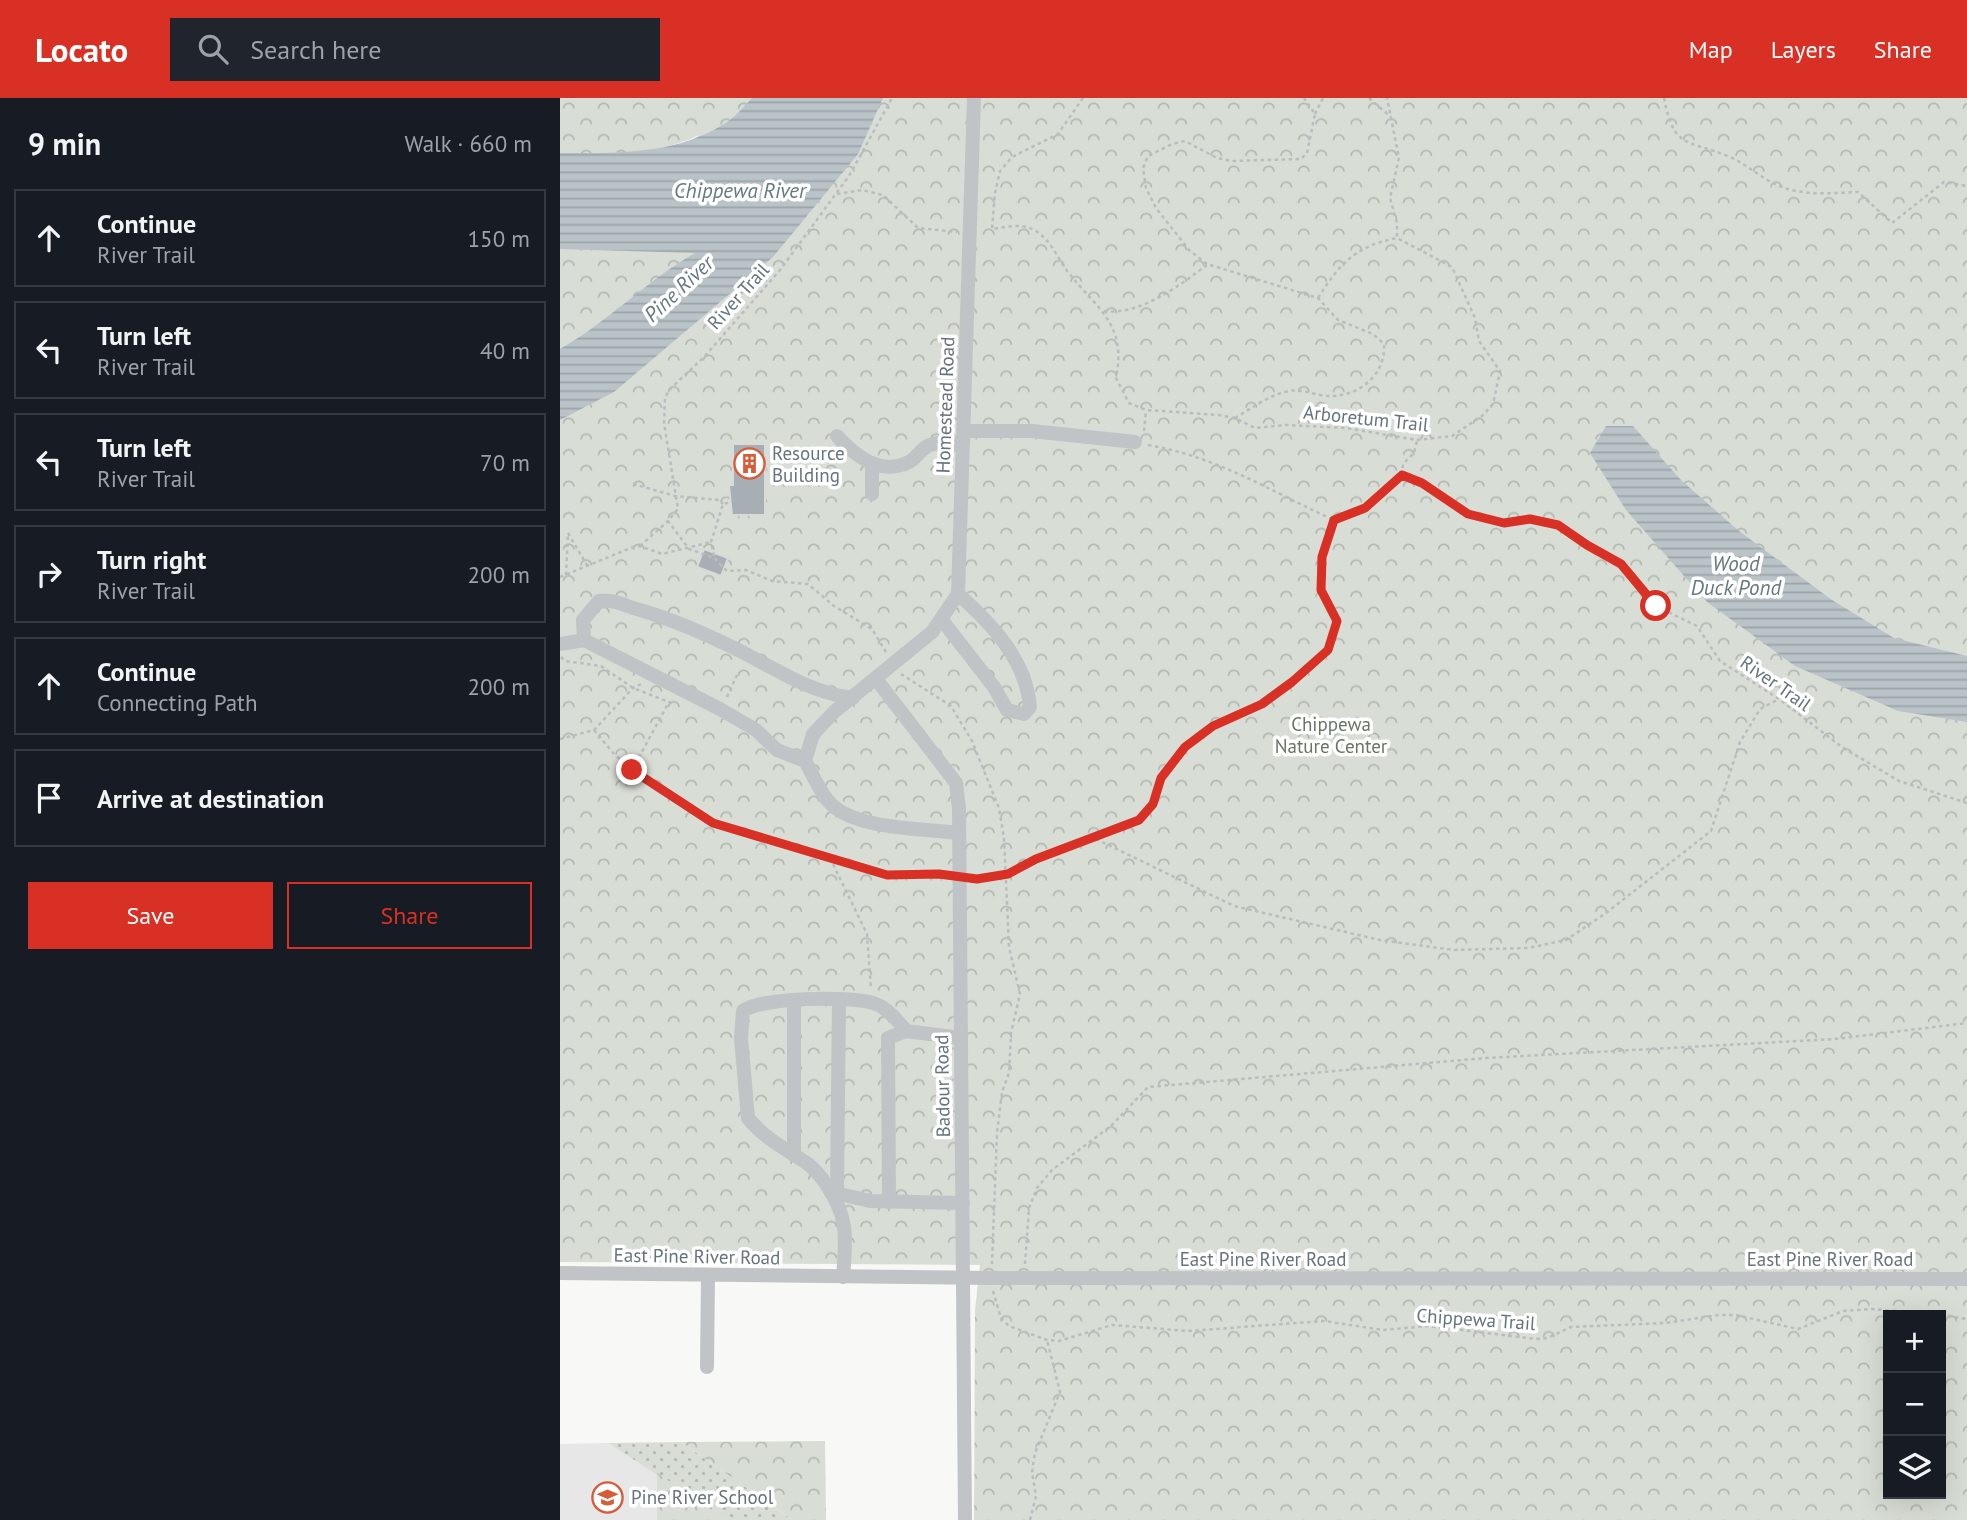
<!DOCTYPE html>
<meta charset="utf-8">
<style>
:root{--surface:#171b24;--page:#20242c;--text:#f1f3f6;--muted:#9ea1a6;--line:#363941;--accent:#d93025}
body{margin:0;font-family:"PT Sans",sans-serif;background:var(--page);color:var(--text)}
.controls{position:absolute;right:21px;bottom:21px;display:grid;overflow:hidden;border-radius:0px;box-shadow:0 7px 28px #0002}
.controls button{width:63px;height:63px;display:grid;place-items:center;padding:0;border:0;border-bottom:2px solid var(--line);background:var(--surface);color:var(--text);font:35px sans-serif}
.stop{position:absolute;width:21px;height:21px;margin:-16px;border:5px solid #d93025;border-radius:50%;background:#fff}
.stop.end{background:#d93025;border-color:#fff;box-shadow:0 2px 7px #0008}
.list{margin:0;padding:0;list-style:none}
h2{display:flex;justify-content:space-between;align-items:center;height:91px;margin:0;padding:0 28px;font-size:30px}
h2 small{font-size:23px;font-weight:400;color:var(--muted)}
.list li{display:grid;grid-template-columns:46px 1fr auto;gap:21px;align-items:center;box-sizing:border-box;height:98px;margin:0 14px 14px;padding:0 14px;border:2px solid var(--line);border-radius:0px}
.list b{display:block;font-size:26px;white-space:nowrap}
.list p{margin:0;font-size:23px;white-space:nowrap;color:var(--muted)}
.list em{font-size:23px;font-style:normal;color:var(--muted)}
.actions{display:flex;gap:14px;padding:21px 28px}
.actions a{flex:1;padding:16px 0;border:2px solid var(--accent);border-radius:0px;text-align:center;font-size:24px;color:var(--accent)}
.actions .main{background:var(--accent);color:#fff}
.icon{flex:none;width:38px;height:38px;fill:none;stroke:currentColor;stroke-width:2;stroke-linecap:round;stroke-linejoin:round}
.map{position:relative;flex:none;width:1407px;height:1422px;overflow:hidden}
header{display:flex;align-items:center;gap:42px;box-sizing:border-box;height:98px;padding:0 35px;background:var(--accent);color:#fff}
header strong{font-size:33px}
nav{display:flex;gap:38px;margin-inline-start:auto;font-size:24px}
.search{width:490px;height:63px;background:var(--page);display:flex;align-items:center;gap:18px;box-sizing:border-box;padding:0 24px;border-radius:0px;color:var(--muted);font-size:26px}
main{display:flex}
aside{flex:1;background:var(--surface)}
.map>svg:first-child{display:block}
</style>
<header>
<strong>Locato</strong>
<div class="search"><svg class="icon" aria-label="search" viewBox="0 0 24 24"><circle cx="10" cy="10" r="6"/><path d="M15 15l6 6"/></svg>Search here</div>
<nav><a>Map</a><a>Layers</a><a>Share</a></nav>
</header>
<main>
<aside>
<h2>9 min<small>Walk · 660 m</small></h2>
<ul class="list">
<li><svg class="icon" aria-label="ahead" viewBox="0 0 24 24"><path d="M12 20V5M6 11l6-6 6 6"/></svg><div><b>Continue</b><p>River Trail</p></div><em>150 m</em></li>
<li><svg class="icon" aria-label="left" viewBox="0 0 24 24"><path d="M17 20v-9H6M10 6l-5 5 5 5"/></svg><div><b>Turn left</b><p>River Trail</p></div><em>40 m</em></li>
<li><svg class="icon" aria-label="left" viewBox="0 0 24 24"><path d="M17 20v-9H6M10 6l-5 5 5 5"/></svg><div><b>Turn left</b><p>River Trail</p></div><em>70 m</em></li>
<li><svg class="icon" aria-label="right" viewBox="0 0 24 24"><path d="M7 20v-9h11M14 6l5 5-5 5"/></svg><div><b>Turn right</b><p>River Trail</p></div><em>200 m</em></li>
<li><svg class="icon" aria-label="ahead" viewBox="0 0 24 24"><path d="M12 20V5M6 11l6-6 6 6"/></svg><div><b>Continue</b><p>Connecting Path</p></div><em>200 m</em></li>
<li><svg class="icon" aria-label="arrive" viewBox="0 0 24 24"><path d="M6 21V4h12l-3 4 3 4H6"/></svg><div><b>Arrive at destination</b></div></li>
</ul>
<div class="actions"><a class="main">Save</a><a>Share</a></div>
</aside>
<div class="map">
<svg width="1407" height="1422" viewBox="0 0 1407 1422">
<defs>
<pattern id="grass-dots" width="8" height="8" patternUnits="userSpaceOnUse" patternTransform="scale(1.75)"><rect width="8" height="8" fill="#d8ddd5"/><path d="M2 2h.1M6 6h.1" fill="none" stroke="#b3b8b2" stroke-width="1.8" stroke-linecap="round"/></pattern>
<pattern id="forest-crowns" width="20" height="18" patternUnits="userSpaceOnUse" patternTransform="scale(1.75)"><rect width="20" height="18" fill="#d8ddd5"/><path d="M2 6a3 3 0 1 1 6 0M12 15a3 3 0 1 1 6 0" fill="none" stroke="#b3b8b2"/></pattern>
<pattern id="water-rules" width="6" height="5" patternUnits="userSpaceOnUse" patternTransform="scale(1.75)"><rect width="6" height="5" fill="#bac4c8"/><path d="M0 2.5h6" fill="none" stroke="#9ba4a8"/></pattern>
</defs>
<rect width="100%" height="100%" fill="#f8f8f6"/>
<polygon fill="#e6e7e6" points="48,1345 97,1375 97,1422 0,1422 0,1346"/>
<polygon fill="url(#grass-dots)" points="121,1344 233,1422 167,1422 48,1345"/>
<g fill="url(#forest-crowns)" fill-rule="evenodd">
<path d="M 0,0 L 1407,0 L 1407,1422 L 414,1422 L 415,1212 L 420,1167 L 0,1164 L 0,149 L 139,37 C 96,58 47,55 0,55 ZM 1328,1217 L 1381,1217 L 1381,1396 L 1328,1396 Z"/>
<polygon points="265,1343 266,1422 233,1422 121,1344"/>
<polygon points="97,1375 167,1422 97,1422"/>
</g>
<g fill="url(#water-rules)">
<path d="M 192,0 L 323,0 L 298,56 L 213,159 L 54,294 L 0,322 L 0,251 C 48,224 87,182 135,155 L 0,151 L 0,55 C 56,55 115,57 164,26 C 175,20 184,8 192,0 Z"/>
<polygon points="1046,328 1073,328 1121,382 1179,433 1272,502 1334,540 1407,558 1407,624 1338,613 1235,568 1147,504 1066,412 1030,355"/>
</g>
<g fill="#a8afb4" stroke="#dadad8" stroke-width="2">
<polygon points="173,346 205,346 205,417 172,417 169,387 173,387"/>
<polygon points="144,451 168,460 161,478 137,469"/>
</g>
<g fill="none" stroke-linecap="round" stroke-linejoin="round">
<g stroke="#babdbf" stroke-width="2.5" stroke-dasharray="3.5 3.5" stroke-linecap="butt">
<path d="M 523,0 L 498,36 L 452,59 L 440,73 L 435,95 L 432,131 C 446,129 462,125 474,132 C 491,141 497,160 508,174 C 538,212 567,226 556,280 L 569,305 L 586,312 L 658,317 L 675,320 L 695,330 L 726,327 L 786,330 L 857,342 L 892,338 L 922,318 L 933,306 L 940,273 L 919,243 L 915,220 L 892,169 L 837,140 L 837,125 L 830,100 L 839,60 L 827,0"/>
<polyline points="809,0 831,19"/>
<path d="M 1104,0 C 1114,53 1128,41 1170,59 C 1188,67 1203,82 1222,89 C 1245,98 1274,95 1298,94 L 1332,125 L 1384,84 L 1407,88"/>
<polyline points="755,16 763,0"/>
<polyline points="277,96 302,92 323,97 358,130 397,134"/>
<path d="M 758,200 C 780,165 796,148 837,140"/>
<path d="M 544,213 C 580,218 620,187 647,167"/>
<path d="M 675,320 C 692,310 709,297 729,293 C 742,290 758,299 772,298 C 802,297 826,275 824,246 L 813,236 L 778,222 L 758,200 L 647,166 L 629,152 L 596,110 L 586,90 L 583,70 L 588,58 L 612,46 L 625,43 L 657,60 L 672,63 L 741,61 L 747,55 L 755,16 L 744,0"/>
<polyline points="584,333 586,312"/>
<path d="M 588,347 C 658,359 710,393 774,422"/>
<polyline points="842,377 843,366 854,355 857,343"/>
<polyline points="73,386 115,398 159,402 163,406"/>
<polyline points="8,435 28,469"/>
<polyline points="80,448 108,423"/>
<polyline points="154,458 151,444 163,406 172,404"/>
<polyline points="6,477 8,435"/>
<polyline points="0,479 73,449 80,448 102,456 151,444"/>
<polyline points="326,554 312,531 274,508 248,486 212,483 186,472 167,473 154,460 129,451 108,423 118,411 104,325 105,300 109,292 144,259 220,172 289,78 332,0"/>
<polyline points="1,559 5,563 41,568 73,590 114,606"/>
<polyline points="341,576 391,608 412,643 439,710 444,740 449,849 460,896 451,935 449,975 442,994 437,1035 432,1166"/>
<polyline points="167,599 177,577"/>
<polyline points="34,632 54,656 84,682 153,725 327,777 387,777"/>
<polyline points="0,641 34,632 73,590 81,586"/>
<polyline points="72,672 109,604"/>
<polyline points="536,741 674,808 820,842 894,852 968,850 1006,842 1046,815 1151,733 1180,644 1200,611 1219,601"/>
<polyline points="270,760 307,836 311,891"/>
<polyline points="411,781 448,776 476,761 579,722 593,706 601,679 625,650 653,628 702,606 732,584 768,552 777,523 761,492 762,459 774,422 805,410 842,377 862,385 908,416 944,425 970,421 998,427 1027,447 1061,466 1096,508 1137,528 1160,563 1219,601 1282,649 1339,683 1407,705"/>
<polyline points="465,1166 469,1110 477,1090 492,1072 551,1028 588,989 926,960 1275,941 1407,925"/>
<polyline points="433,1193 441,1220 449,1228 487,1242 499,1243 552,1227 628,1233 764,1223 823,1232 868,1228 976,1241 988,1240 1011,1229 1106,1225 1158,1217 1176,1217 1238,1231 1283,1213 1312,1211 1379,1217"/>
<polyline points="1381,1217 1407,1221"/>
<polyline points="470,1422 476,1398 472,1374 475,1355 500,1294 487,1242"/>
</g>
<g stroke="#c0c4c7" stroke-width="14">
<polyline points="404,333 472,333 575,344"/>
<path d="M 277,338 C 295,358 320,378 349,364 C 357,360 361,350 370,347 C 381,343 392,344 403,344"/>
<polyline points="312,396 312,366"/>
<path d="M 382,522 L 434,589 L 447,612 L 464,616 L 470,609 C 466,562 432,526 398,496"/>
<polyline points="0,546 24,542"/>
<polyline points="316,581 396,685 399,711 405,1422"/>
<path d="M 245,663 L 217,652 L 196,632 L 160,611 L 24,542 L 23,522 L 39,503 C 56,501 64,508 80,512 C 111,521 141,534 170,548 C 212,568 246,594 293,600"/>
<path d="M 398,735 C 362,730 298,732 271,706 C 260,696 253,676 245,663 L 253,636 L 274,614 L 372,534 L 398,496 L 414,0"/>
<polyline points="234,904 234,1057"/>
<polyline points="271,1094 310,1103 403,1105"/>
<polyline points="277,1096 279,902"/>
<polyline points="329,1104 328,940 346,933"/>
<polyline points="0,1175 432,1180 1407,1181"/>
<path d="M 283,1179 C 286,1139 289,1120 266,1086 C 261,1079 255,1071 248,1066 C 226,1051 205,1041 188,1020 L 181,940 L 183,913 C 202,899 289,898 313,905 C 327,909 338,923 346,933 L 401,940"/>
<polyline points="147,1269 148,1177"/>
</g>
</g>
<g fill="none" stroke-linecap="round" stroke-linejoin="round">
<polyline stroke="#d93025" stroke-width="9" points="72,672 153,725 327,777 379,776 417,781 448,776 476,761 579,722 593,706 601,680 625,649 653,628 702,606 732,584 768,552 777,523 761,492 762,459 774,422 805,410 842,377 862,385 908,416 944,425 970,421 998,427 1027,447 1061,466 1096,508"/>
</g>
<defs>
<symbol id="building-ring" viewBox="-11 -11 22 22"><circle r="9.5" fill="#fff" stroke="#d55d39" stroke-width="1.5"/><path d="M-4-6H4V6H1V3H-1V6H-4ZM-2.5-4.3h1.7v1.8h-1.7ZM.8-4.3h1.7v1.8H.8ZM-2.5-1h1.7V.8h-1.7ZM.8-1h1.7V.8H.8Z" fill="#d55d39"/></symbol>
<symbol id="school-ring" viewBox="-11 -11 22 22"><circle r="9.5" fill="#fff" stroke="#d55d39" stroke-width="1.5"/><path d="M0-5L7-2L0 1L-7-2ZM-4 1L0 2.5L4 1V4Q0 6-4 4Z" fill="#d55d39"/></symbol>
</defs>
<g fill-rule="evenodd">
<use href="#building-ring" x="172" y="348" width="35" height="35"/>
<use href="#school-ring" x="30" y="1382" width="35" height="35"/>
</g>
<g text-anchor="middle" stroke-width="7" stroke-linejoin="round" paint-order="stroke">
<g font-size="19" fill="#66747e" stroke="#fff">
<text transform="translate(178 198) rotate(-48)" y="7">River Trail</text>
<text transform="translate(385 307) rotate(-88)" y="7">Homestead Road</text>
<text transform="translate(806 320) rotate(6)" y="7">Arboretum Trail</text>
<text transform="translate(1216 585) rotate(35)" y="7">River Trail</text>
<text transform="translate(382 988) rotate(-91)" y="7">Badour Road</text>
<text transform="translate(137 1158) rotate(1)" y="7">East Pine River Road</text>
<text x="703" y="1168">East Pine River Road</text>
<text x="1270" y="1168">East Pine River Road</text>
<text transform="translate(916 1221) rotate(4)" y="7">Chippewa Trail</text>
</g>
<g font-size="19" fill="#66747e" stroke="#fff" text-anchor="start">
<text x="212" y="362">Resource<tspan x="212" dy="22">Building</tspan></text>
<text x="71" y="1406">Pine River School</text>
</g>
<g font-size="19" fill="#677764" stroke="#fff">
<text x="771" y="633">Chippewa<tspan x="771" dy="22">Nature Center</tspan></text>
</g>
<g font-size="21" font-style="italic" fill="#66797f" stroke="#fff">
<text x="180" y="100">Chippewa River</text>
<text transform="translate(119 191) rotate(-43)" y="7">Pine River</text>
<text x="1176" y="473">Wood<tspan x="1176" dy="24">Duck Pond</tspan></text>
</g>
</g>
</svg>
<div class="controls">
<button>+</button>
<button>−</button>
<button><svg class="icon" aria-label="layers" viewBox="0 0 24 24"><path d="M12 4l9 5-9 5-9-5zM3 14l9 5 9-5"/></svg></button>
</div>
<div class="stop" style="left:1096px;top:508px"></div>
<div class="stop end" style="left:72px;top:672px"></div>
</div>
</main>
